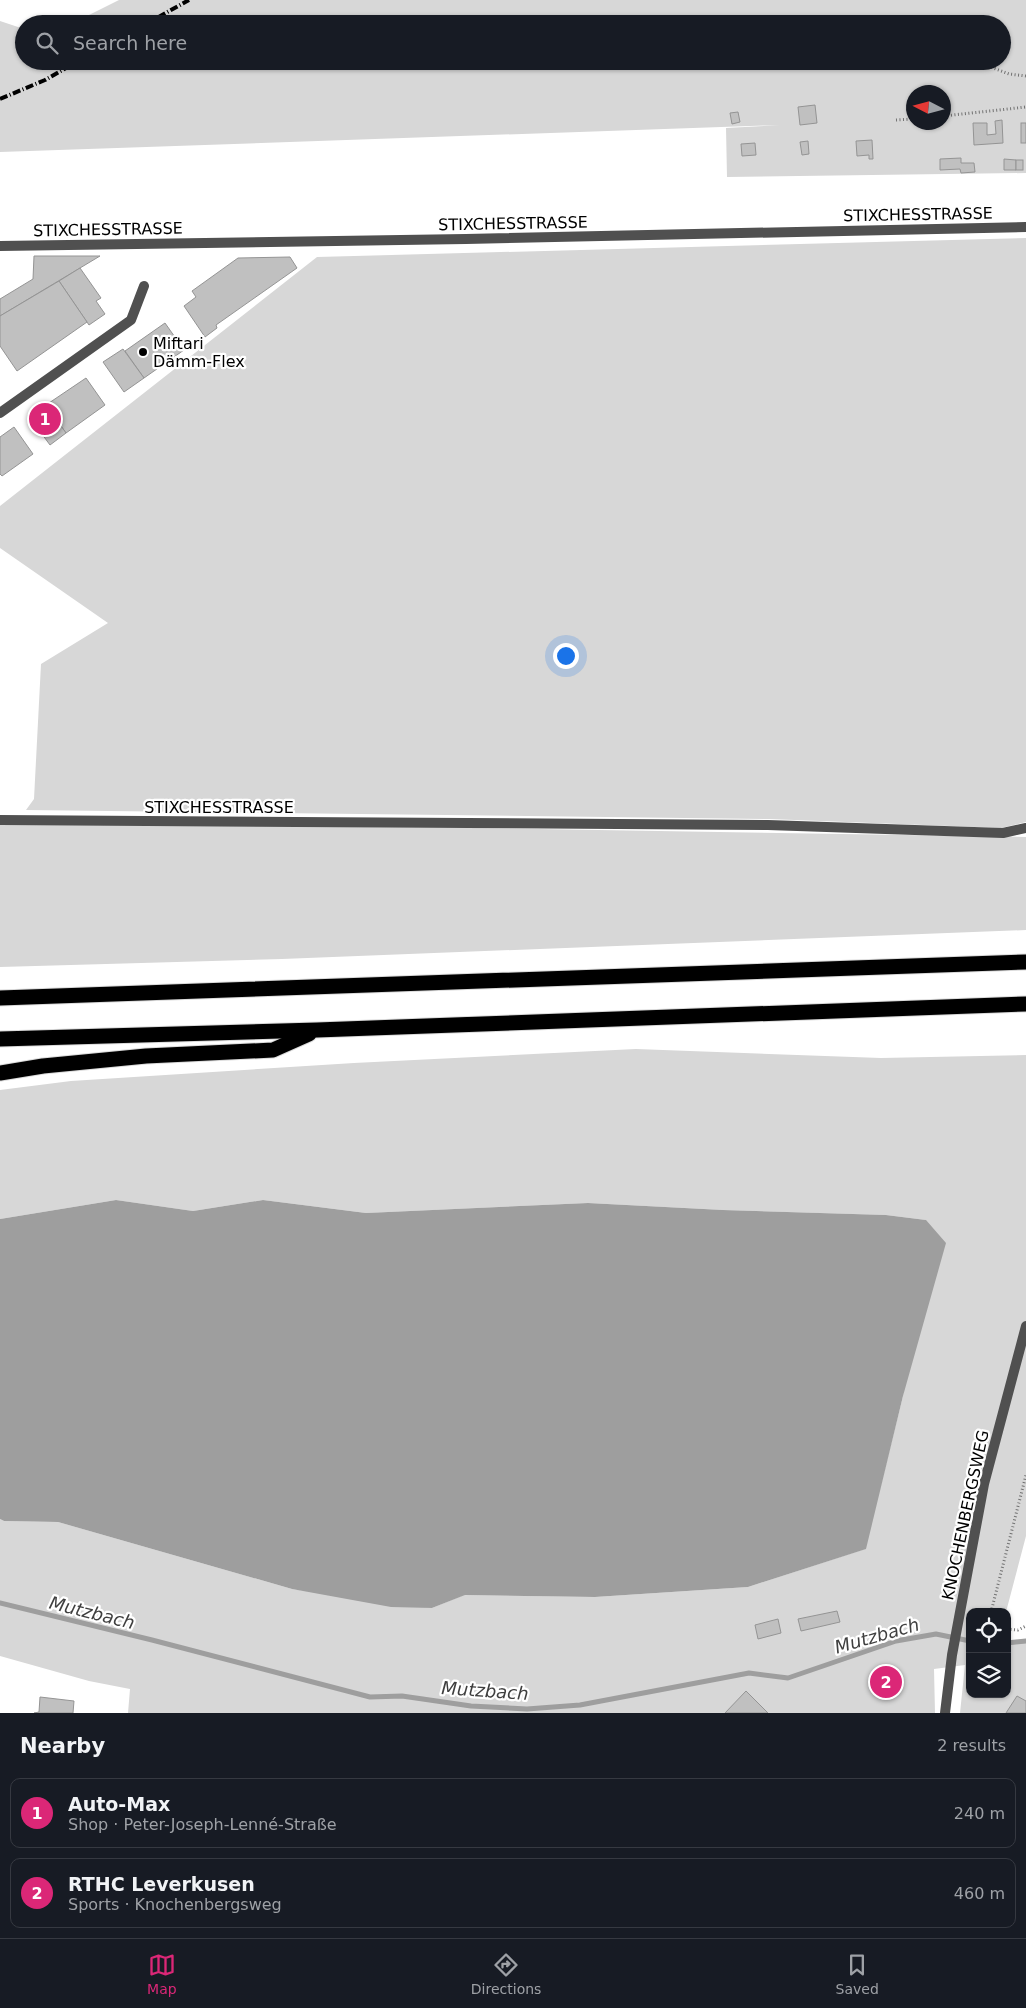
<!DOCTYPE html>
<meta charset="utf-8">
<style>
:root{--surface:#171b24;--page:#242831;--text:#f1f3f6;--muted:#9ea1a6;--line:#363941;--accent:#db2777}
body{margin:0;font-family:"DejaVu Sans",sans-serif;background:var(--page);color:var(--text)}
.controls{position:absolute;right:15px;bottom:15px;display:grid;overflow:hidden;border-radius:10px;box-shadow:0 1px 4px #0004}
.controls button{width:45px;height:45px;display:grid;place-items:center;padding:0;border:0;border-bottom:1px solid var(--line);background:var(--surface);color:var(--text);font:25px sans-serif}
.compass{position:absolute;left:906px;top:85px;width:45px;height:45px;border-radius:50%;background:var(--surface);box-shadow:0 1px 4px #0004;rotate:276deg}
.you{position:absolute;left:565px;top:655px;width:18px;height:18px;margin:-12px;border:4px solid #fff;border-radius:50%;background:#1a73e8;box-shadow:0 0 0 8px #1a73e833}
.badge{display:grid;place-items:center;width:32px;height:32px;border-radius:50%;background:var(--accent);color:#fff;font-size:16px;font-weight:700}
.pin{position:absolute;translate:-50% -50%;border:2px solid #fff;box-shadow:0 1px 5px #0006}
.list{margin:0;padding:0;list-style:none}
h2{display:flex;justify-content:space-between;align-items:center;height:65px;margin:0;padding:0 20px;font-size:21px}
h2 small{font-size:16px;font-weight:400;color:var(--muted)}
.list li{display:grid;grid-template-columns:32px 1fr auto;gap:15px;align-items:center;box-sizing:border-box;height:70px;margin:0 10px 10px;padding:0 10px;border:1px solid var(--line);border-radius:10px}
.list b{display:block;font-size:19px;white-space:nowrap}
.list p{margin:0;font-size:16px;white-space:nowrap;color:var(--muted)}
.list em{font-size:16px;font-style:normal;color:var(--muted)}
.icon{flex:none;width:28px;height:28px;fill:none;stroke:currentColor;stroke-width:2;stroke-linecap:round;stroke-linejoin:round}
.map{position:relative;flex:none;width:1026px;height:1713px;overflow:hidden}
.search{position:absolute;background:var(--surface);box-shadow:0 1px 4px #0004;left:15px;right:15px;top:15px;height:55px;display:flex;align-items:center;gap:12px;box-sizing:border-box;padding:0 18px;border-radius:28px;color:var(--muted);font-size:19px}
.sheet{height:225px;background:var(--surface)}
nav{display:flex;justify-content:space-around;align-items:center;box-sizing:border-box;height:70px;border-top:1px solid var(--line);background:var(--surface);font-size:14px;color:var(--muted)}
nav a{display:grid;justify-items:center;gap:2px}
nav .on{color:var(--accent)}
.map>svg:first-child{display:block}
</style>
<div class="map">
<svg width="1026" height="1713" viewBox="0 0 1026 1713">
<rect width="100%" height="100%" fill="#fff"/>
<g fill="#d7d7d7" fill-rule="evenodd">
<path d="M 119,0 L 1026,0 L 1026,173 L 727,177 L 726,128 L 780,125 L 0,152 L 0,21 L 24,29 L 24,61 L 1002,61 L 1002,24 L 71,24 ZM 914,92 L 944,92 L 944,122 L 914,122 Z"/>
<polygon points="1026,238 1026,822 1001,828 769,819 26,810 34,799 41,664 108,623 0,548 0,506 317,257"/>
<polygon points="0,824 475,828 1026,837 1026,930 282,959 0,967"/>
<polygon points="636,1049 881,1058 1026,1055 1026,1536 1006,1612 970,1612 970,1694 1007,1694 1007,1643 1026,1641 1026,1713 960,1713 965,1665 934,1669 935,1713 128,1713 130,1689 89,1681 0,1656 0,1519 4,1521 58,1522 292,1589 432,1608 464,1595 595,1597 748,1587 865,1549 903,1396 926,1220 886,1215 723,1210 588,1203 366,1213 263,1200 193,1211 116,1200 0,1219 0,1090 71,1081 354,1063"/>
</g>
<polygon fill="#9e9e9e" points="116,1200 193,1211 263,1200 366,1213 588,1203 723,1210 886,1215 926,1220 946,1243 903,1396 866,1549 748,1587 595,1597 465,1595 432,1608 391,1607 292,1589 58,1522 4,1521 0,1519 0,1219"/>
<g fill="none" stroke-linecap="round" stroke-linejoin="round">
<g stroke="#9e9e9e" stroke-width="5">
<polyline points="0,1603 152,1640 370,1697 402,1696 471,1706 527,1709 580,1705 749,1673 788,1678 896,1641 936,1634 970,1641"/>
<polyline points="1007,1643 1026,1641"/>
</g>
</g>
<g fill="#c0c0c0" stroke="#949494">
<polygon points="815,105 817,123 800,125 798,107"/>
<polygon points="738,112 740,122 732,124 730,113"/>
<polygon points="1002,120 1003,143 974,145 973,123 987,123 987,135 996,134 995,121"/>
<rect x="1021" y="123" width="5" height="20"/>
<polygon points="872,140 873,159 869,159 869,155 857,156 856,141"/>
<polygon points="808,141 809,154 802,155 800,142"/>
<polygon points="755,143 756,155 742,156 741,144"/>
<polygon points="961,158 961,163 974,163 975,172 961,173 960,169 940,170 940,159"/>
<polygon points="1004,159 1016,160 1016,170 1004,170"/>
<rect x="1016" y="160" width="7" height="10"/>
<polygon points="34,256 100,256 0,316 0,299 33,279"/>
<polygon points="290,257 297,268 216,325 217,328 205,337 184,306 196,297 192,291 238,258"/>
<polygon points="80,268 101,298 96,301 105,314 89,325 59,281"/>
<polygon points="59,281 87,322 17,371 0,346 0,316"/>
<polygon points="165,323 184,350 144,378 125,351"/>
<polygon points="123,349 144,378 124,392 103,362"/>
<polygon points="86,378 105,405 66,433 46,405"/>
<polygon points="45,403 66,433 50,445 28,415"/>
<polygon points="14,427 33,454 2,476 0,474 0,437"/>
<polygon points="837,1611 840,1622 801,1631 798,1619"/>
<polygon points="778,1619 781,1633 758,1639 755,1625"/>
<polygon points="746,1691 768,1713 725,1713"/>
<polygon points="1017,1696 1026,1701 1026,1713 1006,1713"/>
<polygon points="40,1697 74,1701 73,1713 34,1713 39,1712"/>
</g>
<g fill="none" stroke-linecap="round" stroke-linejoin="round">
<defs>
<g id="highway">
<polyline points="0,998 1026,962"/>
<polyline points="0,1039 317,1030 1026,1004"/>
<polyline points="0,1073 43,1066 146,1056 273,1050 309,1034"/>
</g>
</defs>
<use href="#highway" stroke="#dbdbdb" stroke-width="17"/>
<g stroke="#727272" stroke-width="3" stroke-dasharray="1 2.5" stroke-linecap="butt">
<polyline points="975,61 1009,74 1026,76"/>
<polyline points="944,116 1026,107"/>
<polyline points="896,120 914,119"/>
<polyline points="991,1612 1026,1475"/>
<polyline points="1007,1629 1018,1630 1026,1626"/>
</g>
<g stroke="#505050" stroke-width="10">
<polyline points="0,246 466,239 1026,227"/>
<polyline points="0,413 131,320 144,286"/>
<polyline points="0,820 768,825 1003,833 1026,828"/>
<polyline points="945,1713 952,1655 984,1484 1026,1326"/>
</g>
<use href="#highway" stroke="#000" stroke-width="15"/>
<g stroke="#000" stroke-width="4" stroke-dasharray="8 2.5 1 2.5" stroke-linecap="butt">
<polyline points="146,24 189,0"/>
<polyline points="0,99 45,80 78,61"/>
</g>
</g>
<circle fill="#000" stroke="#fff" stroke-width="2" cx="143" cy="352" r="5"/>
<g text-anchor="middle" stroke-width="4.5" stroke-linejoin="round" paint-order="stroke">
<g font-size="16" fill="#000" stroke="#fff">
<text transform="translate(918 214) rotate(-1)" y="6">STIXCHESSTRASSE</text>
<text transform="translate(513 223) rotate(-1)" y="6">STIXCHESSTRASSE</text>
<text transform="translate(108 229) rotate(-1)" y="6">STIXCHESSTRASSE</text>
<text x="219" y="813">STIXCHESSTRASSE</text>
<text transform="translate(965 1515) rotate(-78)" y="6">KNOCHENBERGSWEG</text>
</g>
<g font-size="16" fill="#000" stroke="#fff" text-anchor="start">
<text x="153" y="349">Miftari<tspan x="153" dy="18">Dämm-Flex</tspan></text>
</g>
<g font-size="18" font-style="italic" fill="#3f3f3f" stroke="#fff">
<text transform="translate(92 1613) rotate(14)" y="6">Mutzbach</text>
<text transform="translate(877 1636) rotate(-16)" y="6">Mutzbach</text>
<text transform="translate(485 1691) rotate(4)" y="6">Mutzbach</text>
</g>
</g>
</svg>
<div class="controls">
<button><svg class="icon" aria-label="locate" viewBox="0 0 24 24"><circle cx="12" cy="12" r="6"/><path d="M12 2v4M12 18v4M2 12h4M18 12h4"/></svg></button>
<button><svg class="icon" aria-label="layers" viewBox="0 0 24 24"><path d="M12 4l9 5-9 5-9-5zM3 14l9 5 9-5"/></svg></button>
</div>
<svg class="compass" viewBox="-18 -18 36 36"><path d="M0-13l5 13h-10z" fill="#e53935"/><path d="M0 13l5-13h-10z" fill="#9ea1a6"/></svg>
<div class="you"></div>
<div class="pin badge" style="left:45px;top:419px">1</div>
<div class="pin badge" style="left:886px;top:1682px">2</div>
<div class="search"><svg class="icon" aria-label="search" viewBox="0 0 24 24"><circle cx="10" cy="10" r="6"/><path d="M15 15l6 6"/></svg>Search here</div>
</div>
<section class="sheet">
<h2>Nearby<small>2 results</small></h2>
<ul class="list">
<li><span class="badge">1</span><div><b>Auto-Max</b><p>Shop · Peter-Joseph-Lenné-Straße</p></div><em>240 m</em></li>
<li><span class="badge">2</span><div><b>RTHC Leverkusen</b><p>Sports · Knochenbergsweg</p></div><em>460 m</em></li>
</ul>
</section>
<nav>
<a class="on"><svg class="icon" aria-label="map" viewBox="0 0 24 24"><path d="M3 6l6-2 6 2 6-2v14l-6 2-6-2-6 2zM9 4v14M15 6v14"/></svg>Map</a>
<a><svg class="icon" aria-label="directions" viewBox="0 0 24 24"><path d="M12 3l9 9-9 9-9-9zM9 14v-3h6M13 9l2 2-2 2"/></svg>Directions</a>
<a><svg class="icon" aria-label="saved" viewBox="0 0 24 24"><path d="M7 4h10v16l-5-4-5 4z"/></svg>Saved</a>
</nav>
